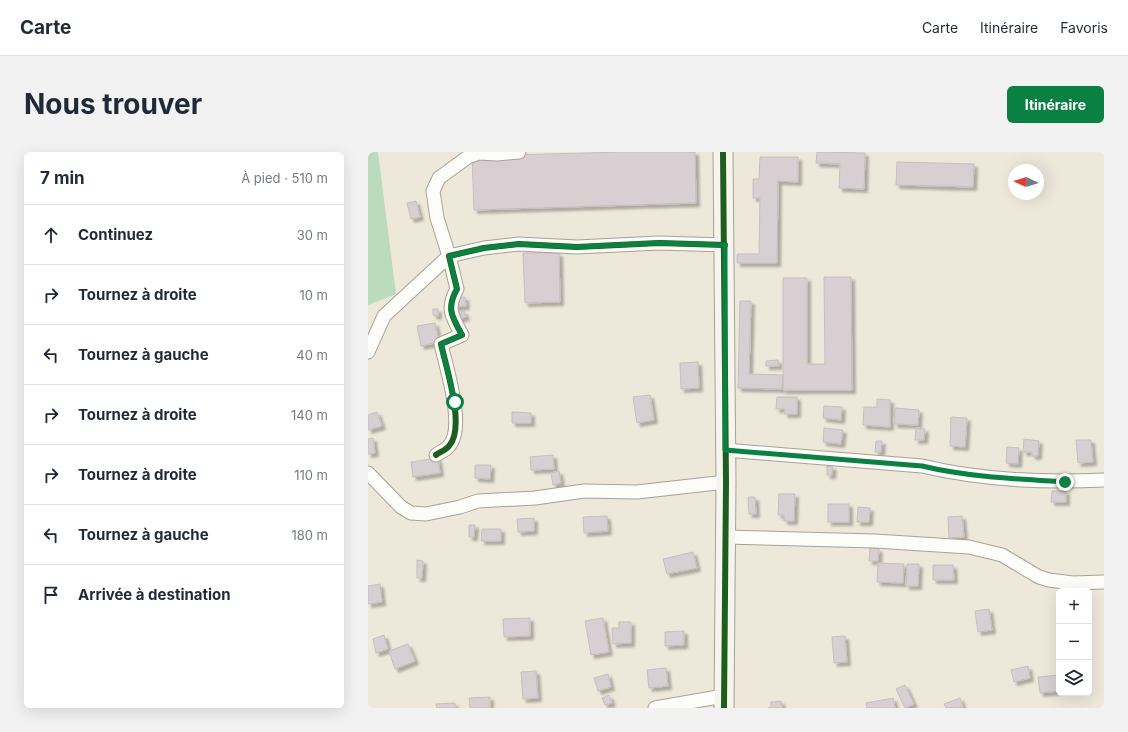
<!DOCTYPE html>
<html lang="fr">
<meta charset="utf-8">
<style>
:root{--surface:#fff;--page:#f2f2f3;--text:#1f2937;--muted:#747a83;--line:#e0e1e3;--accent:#0b8043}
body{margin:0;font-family:Inter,sans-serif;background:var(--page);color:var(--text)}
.controls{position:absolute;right:12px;bottom:12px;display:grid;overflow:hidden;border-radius:6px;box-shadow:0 4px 16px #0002}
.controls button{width:36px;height:36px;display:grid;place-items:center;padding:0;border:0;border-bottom:1px solid var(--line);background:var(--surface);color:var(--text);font:20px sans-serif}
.compass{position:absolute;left:640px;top:12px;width:36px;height:36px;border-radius:50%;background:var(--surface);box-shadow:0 4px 16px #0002;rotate:274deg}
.stop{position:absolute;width:12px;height:12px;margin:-9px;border:3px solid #0b8043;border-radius:50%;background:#fff}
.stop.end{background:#0b8043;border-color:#fff;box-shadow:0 1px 4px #0008}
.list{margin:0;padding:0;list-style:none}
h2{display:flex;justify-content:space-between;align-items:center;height:52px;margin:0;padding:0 16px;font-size:17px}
h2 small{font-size:13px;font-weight:400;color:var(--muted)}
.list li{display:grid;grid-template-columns:26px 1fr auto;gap:12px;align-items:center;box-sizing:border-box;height:60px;padding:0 16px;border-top:1px solid var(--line)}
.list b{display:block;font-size:15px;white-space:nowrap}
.list em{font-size:13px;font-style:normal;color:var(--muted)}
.icon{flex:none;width:22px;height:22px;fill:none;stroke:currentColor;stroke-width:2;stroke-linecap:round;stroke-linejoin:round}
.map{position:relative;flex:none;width:736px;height:556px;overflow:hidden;border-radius:6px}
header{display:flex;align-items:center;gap:24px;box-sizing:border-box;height:56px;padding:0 20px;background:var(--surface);border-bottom:1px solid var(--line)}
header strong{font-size:19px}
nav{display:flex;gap:22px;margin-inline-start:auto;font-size:14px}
.intro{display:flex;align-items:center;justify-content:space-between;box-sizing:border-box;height:96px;padding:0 24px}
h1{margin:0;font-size:28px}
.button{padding:10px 18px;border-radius:6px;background:var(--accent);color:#fff;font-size:14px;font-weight:700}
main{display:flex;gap:24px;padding:0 24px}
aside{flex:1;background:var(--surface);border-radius:6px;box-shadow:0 4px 16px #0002}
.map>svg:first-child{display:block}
</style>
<header>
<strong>Carte</strong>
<nav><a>Carte</a><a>Itinéraire</a><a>Favoris</a></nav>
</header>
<div class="intro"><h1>Nous trouver</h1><a class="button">Itinéraire</a></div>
<main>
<aside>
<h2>7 min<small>À pied · 510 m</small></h2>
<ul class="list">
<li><svg class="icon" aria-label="ahead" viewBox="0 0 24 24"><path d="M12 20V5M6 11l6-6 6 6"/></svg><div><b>Continuez</b></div><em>30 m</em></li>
<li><svg class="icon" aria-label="right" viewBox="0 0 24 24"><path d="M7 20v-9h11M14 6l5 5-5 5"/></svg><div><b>Tournez à droite</b></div><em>10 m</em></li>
<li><svg class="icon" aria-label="left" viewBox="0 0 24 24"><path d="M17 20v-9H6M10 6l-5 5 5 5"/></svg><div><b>Tournez à gauche</b></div><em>40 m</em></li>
<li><svg class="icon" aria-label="right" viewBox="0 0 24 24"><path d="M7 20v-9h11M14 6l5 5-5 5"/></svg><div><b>Tournez à droite</b></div><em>140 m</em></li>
<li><svg class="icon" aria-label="right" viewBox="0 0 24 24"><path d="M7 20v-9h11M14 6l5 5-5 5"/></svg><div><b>Tournez à droite</b></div><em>110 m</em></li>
<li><svg class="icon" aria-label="left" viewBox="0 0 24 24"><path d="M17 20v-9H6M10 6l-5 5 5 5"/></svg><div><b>Tournez à gauche</b></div><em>180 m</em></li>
<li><svg class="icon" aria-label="arrive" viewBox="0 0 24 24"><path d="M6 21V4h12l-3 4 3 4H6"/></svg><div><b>Arrivée à destination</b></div></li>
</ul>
</aside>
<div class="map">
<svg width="736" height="556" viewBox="0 0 736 556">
<defs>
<filter id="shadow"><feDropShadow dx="3.5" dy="3.5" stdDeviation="1" flood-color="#0004"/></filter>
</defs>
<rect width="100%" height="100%" fill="#ede8da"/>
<polygon fill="#bcdabc" points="0,0 10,0 28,142 0,153"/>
<g fill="#d9cfd3" stroke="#c4bfbc" filter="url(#shadow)">
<polygon points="256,0 327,0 328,51 106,58 104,4"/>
<polygon points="449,0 497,1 496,37 471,36 472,12 448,11"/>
<polygon points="392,5 430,5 430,30 410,29 409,111 369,111 369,102 391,102 392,46 385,46 385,27 391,27"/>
<polygon points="529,10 606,12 605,35 528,33"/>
<polygon points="48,49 52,65 43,67 39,51"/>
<polygon points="155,101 191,101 192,150 157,151"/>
<polygon points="456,125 483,125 484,238 415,238 415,126 439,126 439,212 457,212"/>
<polygon points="97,145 98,154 87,155 86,146"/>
<polygon points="372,149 383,149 381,222 415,223 414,237 370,236"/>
<polygon points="65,157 70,157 70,164 65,163"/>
<polygon points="96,159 98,165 90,167 88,161"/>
<polygon points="67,171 71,190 53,194 49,174"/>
<polygon points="410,208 411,214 398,214 398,209"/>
<polygon points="330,210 331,236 313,237 312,211"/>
<polygon points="282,243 286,268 269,271 265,245"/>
<polygon points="409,245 429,245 429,262 416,262 417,257 408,257"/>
<polygon points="509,247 522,248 522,275 495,273 496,255 509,255"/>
<polygon points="456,254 474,255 473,268 455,266"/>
<polygon points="527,256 551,258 550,273 526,272"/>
<polygon points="9,260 14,274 0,278 0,263"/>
<polygon points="144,260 163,261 163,271 144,271"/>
<polygon points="583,265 599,266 597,295 582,294"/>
<polygon points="456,276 475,278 473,292 455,290"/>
<polygon points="548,276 557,277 556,288 547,288"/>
<polygon points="5,286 7,301 0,302 0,287"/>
<polygon points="656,287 671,289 670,304 664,304 664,300 655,300"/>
<polygon points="708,288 723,288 725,310 710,311"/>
<polygon points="508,289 514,289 513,300 507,300"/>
<polygon points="639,295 651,296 650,312 638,311"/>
<polygon points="185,303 186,317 163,318 162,305"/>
<polygon points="70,306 72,321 45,325 43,310"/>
<polygon points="107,313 123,313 122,327 107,326"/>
<polygon points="459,314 465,315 464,323 459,323"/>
<polygon points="191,319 193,331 185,333 183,321"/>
<polygon points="684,339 698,339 698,350 683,350"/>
<polygon points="411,342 427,342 426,369 416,369 416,363 410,363"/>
<polygon points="380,345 387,345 388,362 381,362"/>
<rect x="460" y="352" width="21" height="18"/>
<polygon points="490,355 502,356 501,370 489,370"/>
<polygon points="239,364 240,379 216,381 215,365"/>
<polygon points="594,364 596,385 581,386 580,365"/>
<polygon points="166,366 166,379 150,380 149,367"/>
<polygon points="101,373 107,373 106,385 101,385"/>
<polygon points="114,377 133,377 133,389 113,389"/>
<polygon points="502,396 511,397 510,409 501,409"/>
<polygon points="325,400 329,416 299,422 295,407"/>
<polygon points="49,408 55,409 54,426 49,426"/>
<polygon points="510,411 536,412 535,431 509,430"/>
<polygon points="539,412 551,412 550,434 538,434"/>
<polygon points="565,413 585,413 586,428 565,428"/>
<polygon points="12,432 14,450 0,452 0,434"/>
<polygon points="621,457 624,478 610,480 607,459"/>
<polygon points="162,466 162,484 136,485 135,467"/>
<polygon points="235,466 241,500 223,503 217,469"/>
<polygon points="251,470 263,470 263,491 245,492 244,476 251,476"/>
<polygon points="316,479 316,493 297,494 297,480"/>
<polygon points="16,483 20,497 8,501 5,487"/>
<polygon points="477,484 479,510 466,511 464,485"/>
<polygon points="40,492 47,509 27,517 21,499"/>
<polygon points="660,514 662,526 646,530 643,518"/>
<polygon points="298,516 300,534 281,536 279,518"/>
<polygon points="168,519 170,546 155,547 153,520"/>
<polygon points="240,522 243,535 230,539 226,526"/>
<polygon points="691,523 691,539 672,541 670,525"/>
<polygon points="537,533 546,552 537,556 528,537"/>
<polygon points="241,543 244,551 237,553 234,546"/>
<polygon points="122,545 122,556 102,556 101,546"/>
<polygon points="525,546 527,556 499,556 498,551"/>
<polygon points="592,546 595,555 578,556 576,552"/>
<polygon points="413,549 414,556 400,556 403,555 403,550"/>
<polygon points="87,551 87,556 69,556 68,552"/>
</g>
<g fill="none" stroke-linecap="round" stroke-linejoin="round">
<defs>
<g id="street">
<polyline points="0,200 16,164 81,104 69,66 65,39 71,26 100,5 111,1 129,2 151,0"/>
<path d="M 357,298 L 554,314 C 613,328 676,331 736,328"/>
<path d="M 68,303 C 72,300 78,298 81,294 C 98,276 78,215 73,192 L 94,183 C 84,165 78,156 89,137 L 81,104 L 116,96 L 151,92 L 209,95 L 291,91 L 357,93"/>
<polyline points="0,321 33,355 43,361 58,362 92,355 110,349 167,346 216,339 269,340 358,330"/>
<polyline points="356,385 507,389 601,395 634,403 671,425 681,428 705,431 736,430"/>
<polyline points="287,556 356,544"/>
</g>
<polyline id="secondary" points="355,0 358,330 356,556"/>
</defs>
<use href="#street" stroke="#a6a297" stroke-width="15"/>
<use href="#secondary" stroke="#a6a297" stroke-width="21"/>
<use href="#street" stroke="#fcfcf9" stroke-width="13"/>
<use href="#secondary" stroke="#f5f4ee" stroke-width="19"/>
<defs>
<g id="cycleway">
<polyline points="355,0 358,330 356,556"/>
<path d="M 68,303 C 72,300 78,298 81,294 C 98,276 78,215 73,192 L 94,183 C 84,165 78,156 89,137 L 81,104 L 116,96 L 151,92 L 209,95 L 291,91 L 357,93"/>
</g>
</defs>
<use href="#cycleway" stroke="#fff9ea" stroke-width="8"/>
<use href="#cycleway" stroke="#1b5e20" stroke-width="6"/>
</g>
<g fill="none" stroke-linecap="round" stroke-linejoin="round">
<path stroke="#0b8043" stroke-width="5" d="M 87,250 L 73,192 L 94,183 C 84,165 78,156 89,137 L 81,104 L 116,96 L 151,92 L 209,95 L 291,91 L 357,93 L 357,298 L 554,314 C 600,325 649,327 697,330"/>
</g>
</svg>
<div class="controls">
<button>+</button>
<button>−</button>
<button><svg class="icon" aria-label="layers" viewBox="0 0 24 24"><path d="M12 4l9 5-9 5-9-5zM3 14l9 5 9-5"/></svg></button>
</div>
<svg class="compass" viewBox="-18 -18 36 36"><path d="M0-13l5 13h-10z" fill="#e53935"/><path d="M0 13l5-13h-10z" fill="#747a83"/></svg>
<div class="stop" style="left:87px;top:250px"></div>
<div class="stop end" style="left:697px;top:330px"></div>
</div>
</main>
